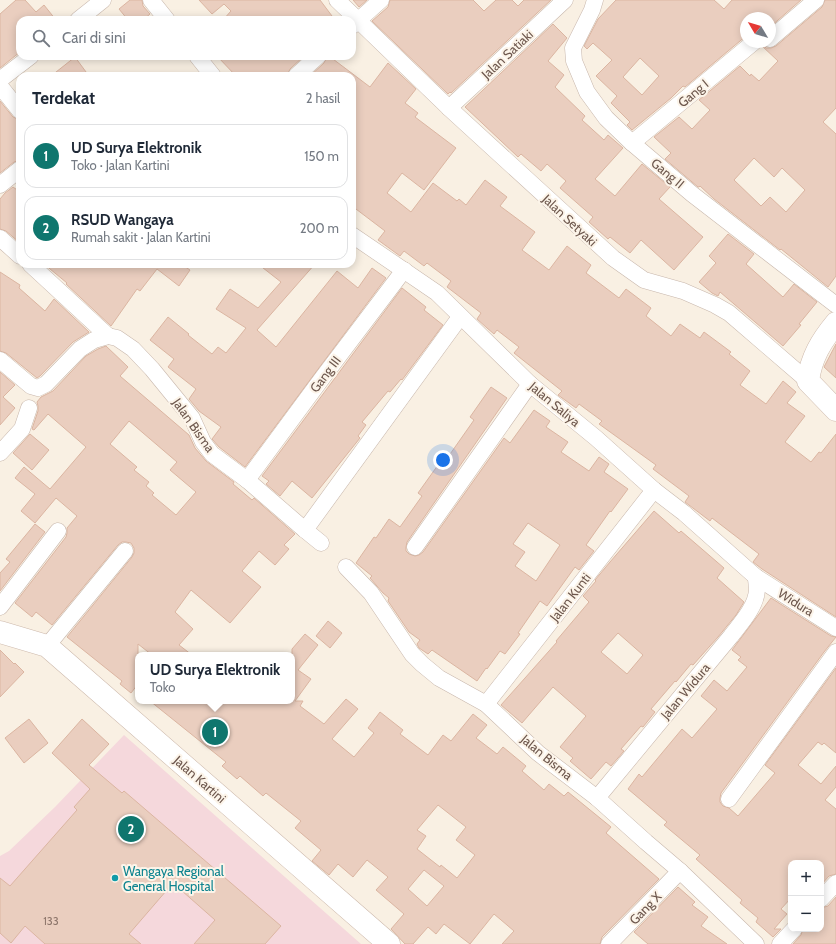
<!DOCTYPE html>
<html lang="id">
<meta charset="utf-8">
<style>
:root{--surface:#fff;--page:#f2f2f3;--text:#1f2937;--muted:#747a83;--line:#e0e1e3;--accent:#0f766e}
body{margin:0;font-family:Cabin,sans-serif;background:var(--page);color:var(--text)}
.controls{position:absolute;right:12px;bottom:12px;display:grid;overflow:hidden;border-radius:8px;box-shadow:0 2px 10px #0003}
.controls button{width:36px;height:36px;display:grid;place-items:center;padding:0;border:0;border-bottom:1px solid var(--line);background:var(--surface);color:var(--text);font:20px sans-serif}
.compass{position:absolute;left:740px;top:12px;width:36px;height:36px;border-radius:50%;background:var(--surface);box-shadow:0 2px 10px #0003;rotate:308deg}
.you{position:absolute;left:443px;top:460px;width:14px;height:14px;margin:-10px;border:3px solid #fff;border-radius:50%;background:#1a73e8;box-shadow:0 0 0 6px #1a73e833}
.badge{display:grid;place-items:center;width:26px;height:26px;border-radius:50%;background:var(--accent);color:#fff;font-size:13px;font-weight:700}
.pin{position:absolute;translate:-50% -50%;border:2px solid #fff;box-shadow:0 1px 4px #0006}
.popup{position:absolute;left:135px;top:652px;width:160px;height:52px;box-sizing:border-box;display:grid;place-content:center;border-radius:8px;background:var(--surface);filter:drop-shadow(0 1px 3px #0005);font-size:13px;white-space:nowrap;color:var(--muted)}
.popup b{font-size:15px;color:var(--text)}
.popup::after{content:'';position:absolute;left:50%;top:100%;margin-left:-8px;border:8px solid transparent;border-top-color:var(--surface)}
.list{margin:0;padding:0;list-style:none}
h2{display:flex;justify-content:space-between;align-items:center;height:52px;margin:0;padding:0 16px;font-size:17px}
h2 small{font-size:13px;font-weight:400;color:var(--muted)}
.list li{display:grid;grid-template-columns:26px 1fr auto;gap:12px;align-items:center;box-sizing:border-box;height:64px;margin:0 8px 8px;padding:0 8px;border:1px solid var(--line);border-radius:12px}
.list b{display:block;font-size:15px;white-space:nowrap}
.list p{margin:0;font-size:13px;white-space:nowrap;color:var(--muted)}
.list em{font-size:13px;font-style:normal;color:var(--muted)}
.icon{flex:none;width:22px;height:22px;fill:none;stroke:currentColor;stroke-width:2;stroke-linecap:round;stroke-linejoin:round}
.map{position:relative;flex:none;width:836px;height:944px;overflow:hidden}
.search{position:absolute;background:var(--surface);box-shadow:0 2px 10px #0003;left:16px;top:16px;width:340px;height:44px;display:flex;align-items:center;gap:10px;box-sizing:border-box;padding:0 14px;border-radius:12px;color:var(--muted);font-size:15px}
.panel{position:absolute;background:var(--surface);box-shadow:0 2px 10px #0003;left:16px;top:72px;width:340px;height:196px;border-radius:12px}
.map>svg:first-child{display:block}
</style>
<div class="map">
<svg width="836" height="944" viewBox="0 0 836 944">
<rect width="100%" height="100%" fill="#f9f0e3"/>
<polygon fill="#f5d8dc" points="124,735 361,944 0,944 0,856 9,851 55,807"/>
<g fill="#eacebf" stroke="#dbb5a1" fill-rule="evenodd">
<polygon points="16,0 25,0 36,12 44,5 56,20 20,20 20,52 0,68 0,14"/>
<polygon points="130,0 142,0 143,6 150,14 143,20 128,20 119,9"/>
<polygon points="199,0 320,0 335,20 223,20 231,11 224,4 212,14"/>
<polygon points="353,0 367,0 359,7"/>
<polygon points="390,0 473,0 484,11 496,0 512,0 518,6 524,0 551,0 451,93 450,92 448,94 372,21 388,7"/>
<path d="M 616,0 L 714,0 L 724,9 L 732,0 L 801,0 L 770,27 L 770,18 L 746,18 L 746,36 L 685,87 L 683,86 L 671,98 L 632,130 L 627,125 L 630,122 L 611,103 L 617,96 L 596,76 L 612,60 L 593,43 L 587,49 L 584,46 L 598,19 ZM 640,58 L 659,76 L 642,95 L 623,77 Z"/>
<path d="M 825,0 L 836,0 L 836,108 L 823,122 L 836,134 L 836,276 L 828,287 L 781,249 L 780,250 L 714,199 L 700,186 L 699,187 L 698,187 L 665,159 L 671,153 L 654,137 L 679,117 L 692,129 L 710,110 L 699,100 L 740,66 L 750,76 L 751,74 L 759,81 L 778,61 L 762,46 L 763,45 L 766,48 L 771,48 L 776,46 L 822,7 ZM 754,158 L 774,177 L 782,168 L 805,190 L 786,212 L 770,197 L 761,206 L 734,180 Z"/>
<polygon points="553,24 567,38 548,61 564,75 555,87 585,116 582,120 604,140 608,135 623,148 595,179 615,196 642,164 670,187 659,199 703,237 674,270 641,240 630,253 610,237 608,239 589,222 593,217 560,188 566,181 547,164 541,171 521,154 518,157 465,107"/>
<polygon points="217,56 304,56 290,69 287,76 236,76"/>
<polygon points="327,56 329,56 370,87 388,63 416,89 405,103 418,113 415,117 456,148 424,190 402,173 387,193 411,212 433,183 457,201 459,199 466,205 485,180 507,197 500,206 535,232 522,250 549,270 567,246 591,265 586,273 619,298 626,289 651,308 646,316 671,336 680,324 700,338 704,332 731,352 729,354 750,371 740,385 766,404 783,381 796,392 787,403 805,416 785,442 811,462 819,452 821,453 836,434 836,617 762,569 753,562 759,554 712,518 710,521 685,502 689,496 653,469 656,465 599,424 602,421 579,404 576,408 558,395 562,391 514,353 519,347 497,330 494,334 487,328 477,319 481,313 447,287 451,281 427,263 424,266 404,251 400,256 378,240 385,231 352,206 352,76 310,76 324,63"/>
<polygon points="75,57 89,76 51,76"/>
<polygon points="0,101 13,117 20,120 20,160 14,162 0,173"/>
<polygon points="13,187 20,192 20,243 6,231 0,229 0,199 5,193"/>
<polygon points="728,234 754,254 746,264 783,297 794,284 817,302 799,324 801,325 783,346 720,292 718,296 712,293 699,282 716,263 709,256"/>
<polygon points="44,264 181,264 190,270 179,286 157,269 140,291 137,289 111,326 66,284 67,283"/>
<polygon points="258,264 315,264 257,330 276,347 337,271 358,288 372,268 386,278 245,467 219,447 212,439 221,427 199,411 189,399 196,389 168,367 174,359 150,340 168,317 189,334 188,335 212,354 218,347 226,353 246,328 216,309 230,289 258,308 281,282"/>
<polygon points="0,272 20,285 19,288 45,311 54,299 89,332 73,342 40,376 37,378 6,353 0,351"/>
<polygon points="402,288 426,307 424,310 443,325 402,380 401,379 390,392 388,391 362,422 366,425 358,436 360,438 312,498 292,481 280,496 266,484 269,481 262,476"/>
<polygon points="836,344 836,378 824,367"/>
<path d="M 106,346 L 128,367 L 120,376 L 189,435 L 195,448 L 206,461 L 234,482 L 233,484 L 252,500 L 254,498 L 295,534 L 284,545 L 289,549 L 275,565 L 259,551 L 242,571 L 261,587 L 230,623 L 191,590 L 175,612 L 193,629 L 179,645 L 192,655 L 152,655 L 138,644 L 138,684 L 131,693 L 120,684 L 122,681 L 67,637 L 132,557 L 134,553 L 134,548 L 131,543 L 126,542 L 122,542 L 118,545 L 52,625 L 36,612 L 32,617 L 15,603 L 66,537 L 67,533 L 67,528 L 77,516 L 56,498 L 35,523 L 21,511 L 35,494 L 15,478 L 24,467 L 50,489 L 86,447 L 48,414 L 34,430 L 32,429 L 38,411 L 38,406 L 37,402 L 41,397 L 53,391 L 86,356 L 98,349 ZM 129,421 L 177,462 L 170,470 L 196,492 L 176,515 L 152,495 L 154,493 L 146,486 L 149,482 L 134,470 L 137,467 L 110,444 Z"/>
<polygon points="0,372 15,385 3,397 15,408 0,425"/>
<path d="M 491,387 L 507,398 L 407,542 L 406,547 L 406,551 L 409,554 L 415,556 L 419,555 L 423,552 L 504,438 L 510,443 L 534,410 L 550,421 L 546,427 L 568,442 L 561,452 L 589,471 L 599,457 L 609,464 L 604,472 L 628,489 L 611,512 L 610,511 L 586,545 L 594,551 L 579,570 L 575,567 L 547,606 L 540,601 L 518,633 L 520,634 L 505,654 L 500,651 L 487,669 L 486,668 L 477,681 L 432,650 L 428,654 L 419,648 L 417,644 L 420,640 L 409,632 L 388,601 L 389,598 L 383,593 L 370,578 L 372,576 L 356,563 L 374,537 L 376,538 L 389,519 L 400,527 L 422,496 L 418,493 L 438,465 L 441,467 L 474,420 L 470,417 ZM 528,523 L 560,545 L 536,581 L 515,566 L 525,552 L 513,544 Z"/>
<polygon points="30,434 49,450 32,470 13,453"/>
<path d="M 654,511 L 679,533 L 681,531 L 724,568 L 717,578 L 744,602 L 736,615 L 718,637 L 693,665 L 691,664 L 676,682 L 675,681 L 651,709 L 655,712 L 643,727 L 641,726 L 621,749 L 624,751 L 611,766 L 606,762 L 591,779 L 570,761 L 573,758 L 560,747 L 586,716 L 553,687 L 522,723 L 501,705 L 557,642 L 556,641 L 589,602 L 583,596 L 596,581 L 595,580 L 610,562 ZM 618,633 L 643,655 L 627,674 L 601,652 Z"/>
<polygon points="35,524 45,532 0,591 0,573 10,562 6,559"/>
<polygon points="771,598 831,636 836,637 824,652 721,793 720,798 720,802 723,806 729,808 738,816 775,773 765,765 836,668 836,753 824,743 822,745 818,742 798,765 821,784 836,766 836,787 825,800 836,809 836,874 829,876 821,885 821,863 791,863 791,898 781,909 787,914 774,929 781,929 773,937 756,922 758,918 740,903 742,900 696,859 700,855 664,825 667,822 628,789 639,774 642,777 682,729 692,738 717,709 701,696 714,680 727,691 747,667 738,660 741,657 732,650"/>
<polygon points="328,621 342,633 330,648 316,636"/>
<path d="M 305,634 L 318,645 L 298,670 L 311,679 L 295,701 L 303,701 L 300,706 L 324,724 L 346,699 L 358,709 L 332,739 L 354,757 L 374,733 L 368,728 L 380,712 L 403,730 L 400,734 L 428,755 L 443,735 L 451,741 L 473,714 L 487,725 L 476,738 L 497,754 L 503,747 L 526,766 L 522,771 L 544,790 L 549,784 L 564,796 L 568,792 L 611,827 L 606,833 L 659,879 L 602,937 L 600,944 L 502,944 L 514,931 L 494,914 L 470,944 L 444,924 L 436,934 L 428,927 L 413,944 L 405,944 L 391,929 L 404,914 L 376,890 L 388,877 L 367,860 L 353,877 L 338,864 L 329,875 L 312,861 L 321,850 L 295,828 L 301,821 L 266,793 L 263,796 L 240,776 L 237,779 L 222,766 L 226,762 L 150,701 L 292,701 L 292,649 ZM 438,805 L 466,827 L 456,840 L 475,855 L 457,878 L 441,865 L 440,867 L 417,849 L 426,836 L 417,830 ZM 424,870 L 444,886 L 427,906 L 408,889 Z"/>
<polygon points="0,650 14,664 15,663 24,672 0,697"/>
<polygon points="29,719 48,743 24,763 5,738"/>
<polygon points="82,719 109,744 89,765 122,793 124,791 281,926 265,944 194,944 215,920 173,883 129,934 141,944 45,944 25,926 11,943 0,933 0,878 10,886 77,810 74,807 90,789 52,753"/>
<polygon points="678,887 695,902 692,905 708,917 701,926 727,944 648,944 634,932"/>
<polygon points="836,897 836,944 793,944 801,935 803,929 821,929 821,908 828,906"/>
</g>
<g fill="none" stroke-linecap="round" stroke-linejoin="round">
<defs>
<g id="street">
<polyline points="151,0 167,20"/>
<polyline points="337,0 449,108 613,258 644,280 683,291 715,305 729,313 808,381"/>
<polyline points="595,0 592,10 573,48 574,61 587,92 606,118 632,143 692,194 836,305"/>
<polyline points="78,20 103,0"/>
<polyline points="352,26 381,0"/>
<polyline points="770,39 816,0"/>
<polyline points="197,56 213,76"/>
<polyline points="296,76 318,56"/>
<polyline points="1,79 31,56"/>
<polyline points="0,86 20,111"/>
<polyline points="449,108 565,0"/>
<polyline points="632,143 754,42"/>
<polyline points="0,185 20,169"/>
<polyline points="352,235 437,293 530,384 596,438 654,490 684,513 756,577 836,628"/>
<polyline points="0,238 20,256"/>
<polyline points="30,264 108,336"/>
<polyline points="0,360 31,386 38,388 46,384 80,349 94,340 108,336 117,338 133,349 152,369 192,418 203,442 212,454 247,480 305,530 321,543"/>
<polyline points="0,453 22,429 29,408"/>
<polyline points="247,480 323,377 404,270"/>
<polyline points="305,530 460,317"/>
<polyline points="415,547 530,384"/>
<polyline points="346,567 371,593 412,654 422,664 439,678 486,704 538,753 597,798 646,842 680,871 756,944"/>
<polyline points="0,607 58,531"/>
<polyline points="47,646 125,551"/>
<polyline points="486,704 654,490"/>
<path d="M 597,798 L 731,636 C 741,623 756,607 757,590 C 757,586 756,581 756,577"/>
<polyline points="729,799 836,652"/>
<polyline points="821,899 836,883"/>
<polyline points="609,944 680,871"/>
<polyline points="780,944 794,929"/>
</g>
<g id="secondary">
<path d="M 836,323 C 821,341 811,358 808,381 L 836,410"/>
<polyline points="0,632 47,646 389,944"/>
</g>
</defs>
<use href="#street" stroke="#c8b7ac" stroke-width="17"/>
<use href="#secondary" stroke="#cdb9ac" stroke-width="23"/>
<use href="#street" stroke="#fff" stroke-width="16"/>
<use href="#secondary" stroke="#fff" stroke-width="22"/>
</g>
<circle fill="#0f9aa8" stroke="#fcf4e9" stroke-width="1.5" cx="115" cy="878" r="4"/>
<g text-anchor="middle" stroke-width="4" stroke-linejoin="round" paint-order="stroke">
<g font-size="11" fill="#8c756a">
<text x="51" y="925">133</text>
</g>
<g font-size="13" fill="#6d574d" stroke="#fcf4e9">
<text transform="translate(507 54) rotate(-43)" y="5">Jalan Satiaki</text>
<text transform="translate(693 93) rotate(-40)" y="5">Gang I</text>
<text transform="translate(668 173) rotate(40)" y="5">Gang II</text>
<text transform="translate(570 220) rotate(43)" y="5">Jalan Setyaki</text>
<text transform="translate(325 374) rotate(-53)" y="5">Gang III</text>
<text transform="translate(555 404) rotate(40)" y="5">Jalan Saliya</text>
<text transform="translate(194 425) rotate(55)" y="5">Jalan Bisma</text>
<text transform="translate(570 597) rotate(-52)" y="5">Jalan Kunti</text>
<text transform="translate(796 602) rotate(32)" y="5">Widura</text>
<text transform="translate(685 691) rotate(-50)" y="5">Jalan Widura</text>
<text transform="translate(547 757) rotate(40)" y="5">Jalan Bisma</text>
<text transform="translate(200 779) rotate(41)" y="5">Jalan Kartini</text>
<text transform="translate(645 908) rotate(-46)" y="5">Gang X</text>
</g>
<g font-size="13" fill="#0d838f" stroke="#fcf4e9" text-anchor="start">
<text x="123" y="876">Wangaya Regional<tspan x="123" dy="15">General Hospital</tspan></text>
</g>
</g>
</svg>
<div class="controls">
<button>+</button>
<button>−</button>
</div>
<svg class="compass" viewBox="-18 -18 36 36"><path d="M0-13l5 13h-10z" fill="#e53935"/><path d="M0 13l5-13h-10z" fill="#747a83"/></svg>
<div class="you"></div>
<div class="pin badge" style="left:215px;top:732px">1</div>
<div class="popup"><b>UD Surya Elektronik</b>Toko</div>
<div class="pin badge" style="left:131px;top:829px">2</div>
<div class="search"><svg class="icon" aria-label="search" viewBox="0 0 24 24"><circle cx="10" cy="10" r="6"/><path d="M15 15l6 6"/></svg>Cari di sini</div>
<section class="panel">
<h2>Terdekat<small>2 hasil</small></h2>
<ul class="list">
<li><span class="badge">1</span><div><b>UD Surya Elektronik</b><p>Toko · Jalan Kartini</p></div><em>150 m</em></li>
<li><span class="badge">2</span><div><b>RSUD Wangaya</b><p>Rumah sakit · Jalan Kartini</p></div><em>200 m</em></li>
</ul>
</section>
</div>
